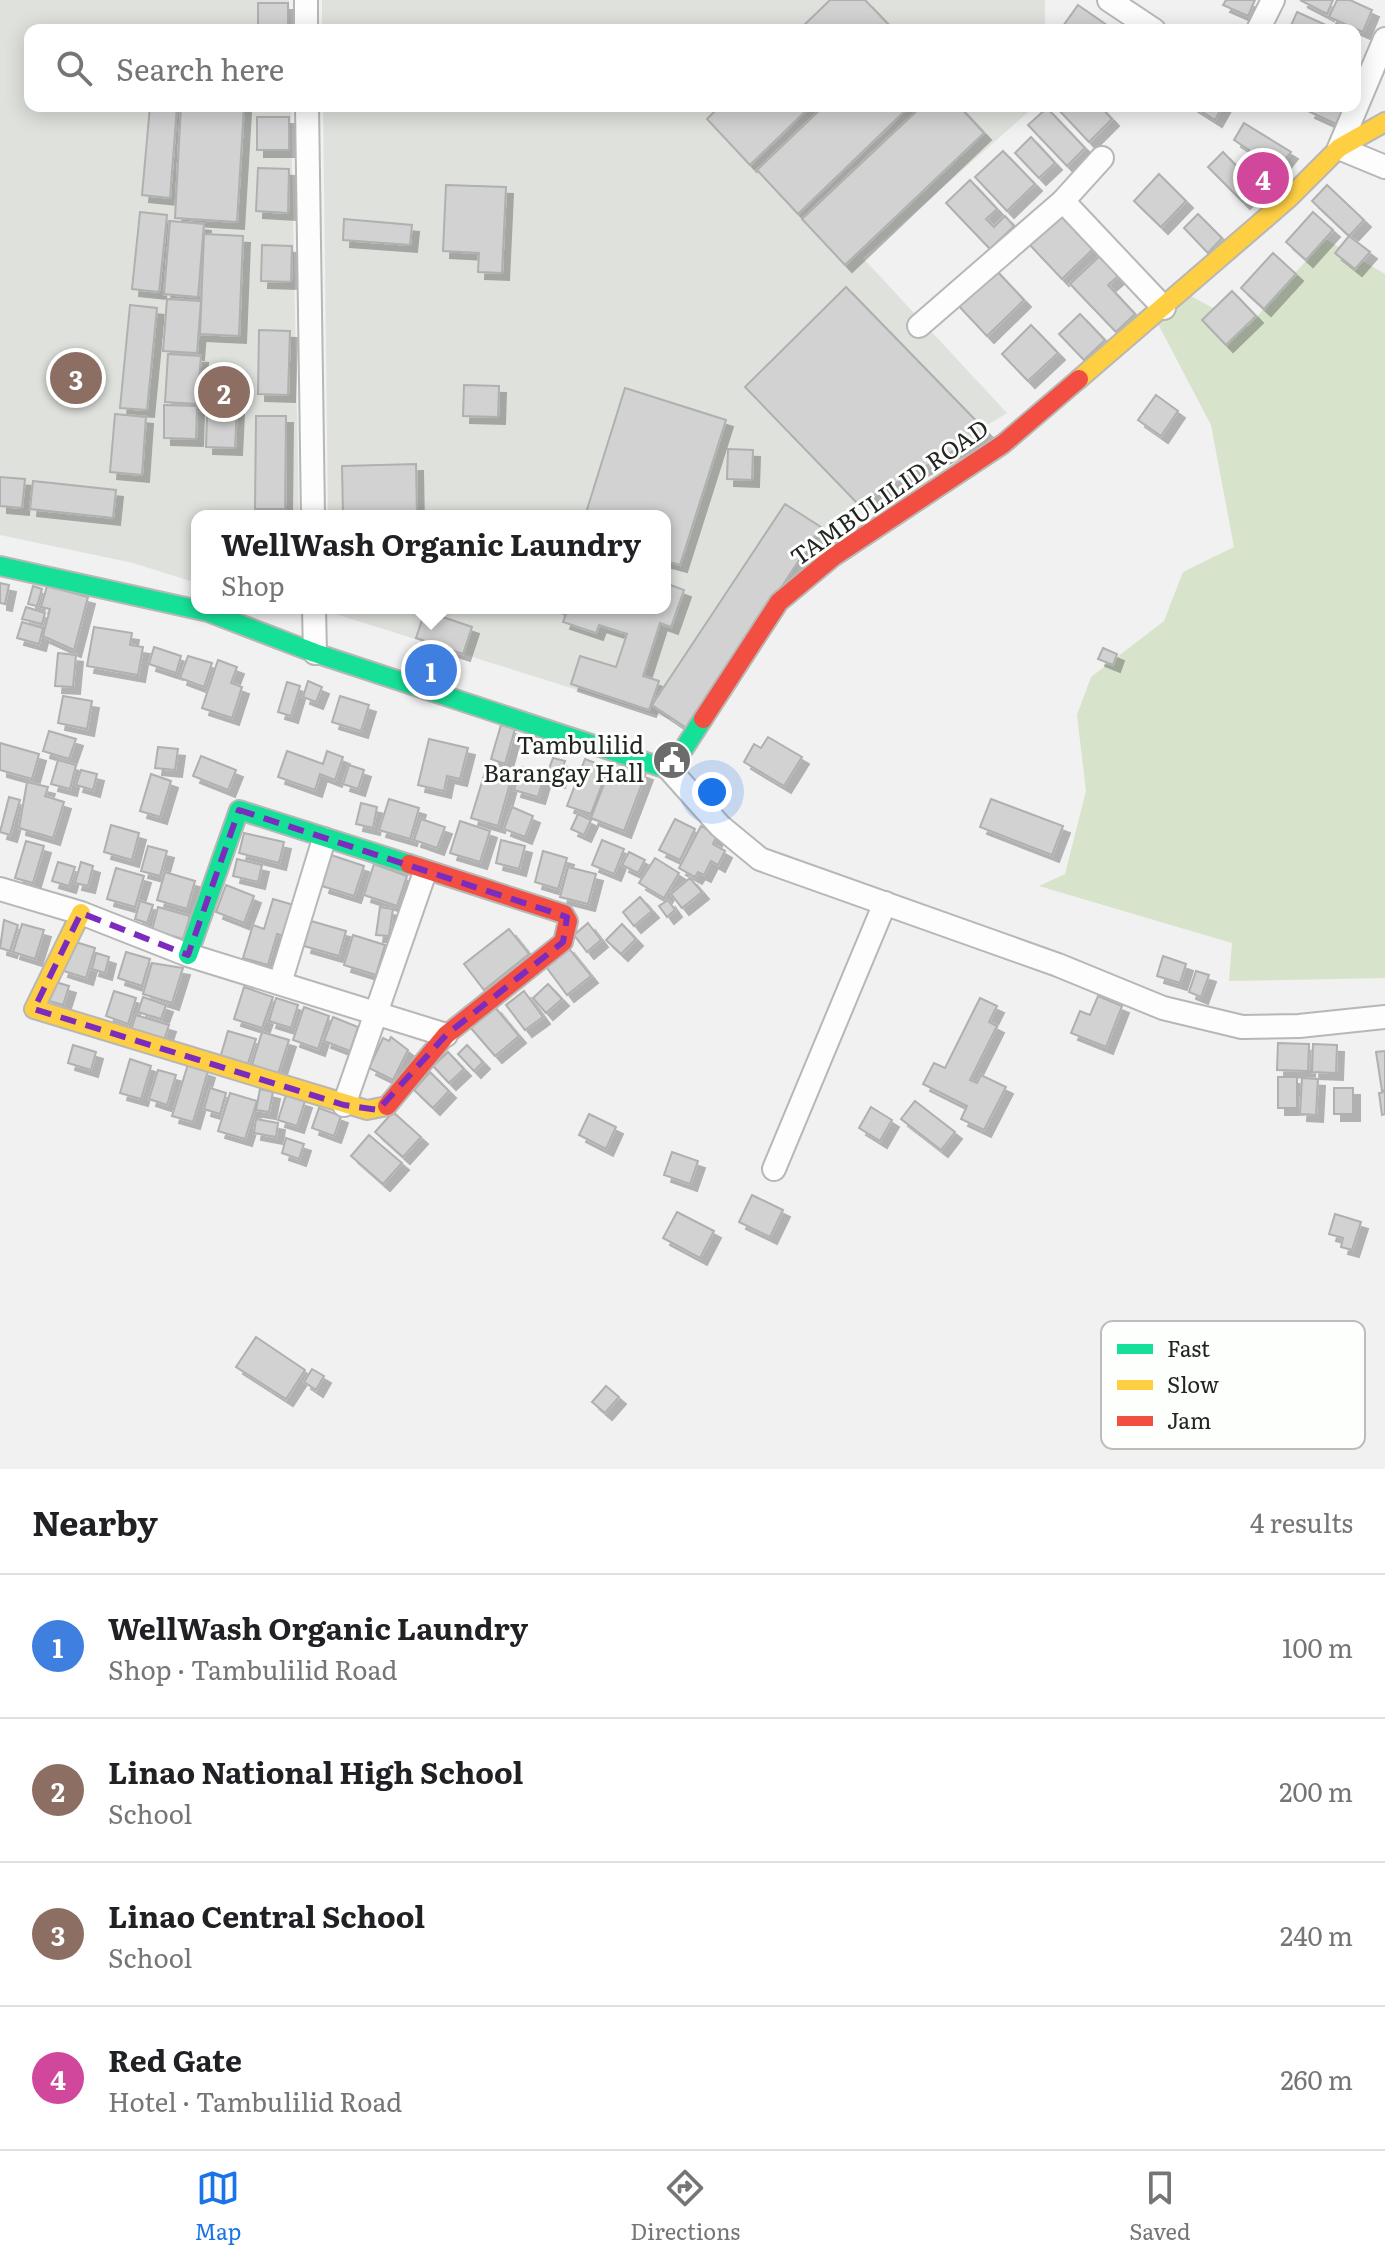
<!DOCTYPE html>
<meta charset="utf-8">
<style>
:root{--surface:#fff;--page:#f6f6f6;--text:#202124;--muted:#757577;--line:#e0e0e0;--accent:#1a73e8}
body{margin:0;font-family:Literata,serif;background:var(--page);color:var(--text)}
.you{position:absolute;left:712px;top:792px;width:28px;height:28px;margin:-20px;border:6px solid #fff;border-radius:50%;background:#1a73e8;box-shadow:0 0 0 12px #1a73e833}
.badge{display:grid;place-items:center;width:52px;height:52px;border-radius:50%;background:var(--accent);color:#fff;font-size:26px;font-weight:700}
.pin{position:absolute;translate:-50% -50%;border:4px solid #fff;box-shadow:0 2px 8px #0006}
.popup{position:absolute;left:191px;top:510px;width:480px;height:104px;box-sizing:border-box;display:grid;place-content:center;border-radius:16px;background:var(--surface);filter:drop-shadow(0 2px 6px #0005);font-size:26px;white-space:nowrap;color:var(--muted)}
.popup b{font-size:30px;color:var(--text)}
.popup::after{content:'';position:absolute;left:50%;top:100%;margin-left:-16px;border:16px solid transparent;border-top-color:var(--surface)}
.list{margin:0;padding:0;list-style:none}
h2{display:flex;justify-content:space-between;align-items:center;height:104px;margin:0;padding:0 32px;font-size:34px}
h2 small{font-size:26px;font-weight:400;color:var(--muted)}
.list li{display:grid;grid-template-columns:52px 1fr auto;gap:24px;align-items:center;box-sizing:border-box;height:144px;padding:0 32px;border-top:2px solid var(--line)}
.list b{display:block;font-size:30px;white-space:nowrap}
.list p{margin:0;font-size:26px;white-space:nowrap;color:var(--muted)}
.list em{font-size:26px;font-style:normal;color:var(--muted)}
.icon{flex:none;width:44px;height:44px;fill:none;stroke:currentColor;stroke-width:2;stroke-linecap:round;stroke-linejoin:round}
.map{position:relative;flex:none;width:1385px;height:1469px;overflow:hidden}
.search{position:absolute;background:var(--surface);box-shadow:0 4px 20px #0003;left:24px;right:24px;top:24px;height:88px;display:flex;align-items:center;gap:20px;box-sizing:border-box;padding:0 28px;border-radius:16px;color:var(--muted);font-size:30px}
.sheet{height:680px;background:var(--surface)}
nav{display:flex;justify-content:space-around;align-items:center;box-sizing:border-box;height:112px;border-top:2px solid var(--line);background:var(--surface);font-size:22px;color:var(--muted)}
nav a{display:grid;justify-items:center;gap:4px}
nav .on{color:var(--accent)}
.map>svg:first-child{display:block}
</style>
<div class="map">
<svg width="1385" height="1469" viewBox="0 0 1385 1469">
<defs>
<filter id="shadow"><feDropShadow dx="7" dy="7" stdDeviation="0" flood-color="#0004"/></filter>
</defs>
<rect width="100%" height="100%" fill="#f0f1f0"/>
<g fill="#dfe2dc">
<polygon points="0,0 289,0 290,30 30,30 30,106 291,106 299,516 197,516 197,583 133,563 0,535"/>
<rect x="322" y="0" width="723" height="30"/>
<polygon points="323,106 1035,106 863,258 1007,413 829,521 689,725 329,612 329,608 665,608 665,516 328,516"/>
</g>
<polygon fill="#d7e3cb" points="1325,239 1385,274 1385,978 1229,981 1232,943 1039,886 1065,874 1086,791 1077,715 1091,677 1164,621 1183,572 1234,547 1211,425 1157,322 1189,295 1248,327"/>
<g fill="#d1d2d1" stroke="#afb0af" stroke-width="2" filter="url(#shadow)">
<polygon points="830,0 865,0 892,28 799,30"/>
<polygon points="1226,0 1255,0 1248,16 1223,5"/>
<polygon points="1300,0 1333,0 1327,14"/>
<polygon points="1337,0 1350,0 1372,10 1363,32 1329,17"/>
<rect x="258" y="3" width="30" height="27"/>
<polygon points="1078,5 1114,30 1068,30 1063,26"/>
<polygon points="1297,12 1326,25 1324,30 1289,30"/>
<polygon points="150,106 177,106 170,198 142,195"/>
<polygon points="181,106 244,106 237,222 175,218"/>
<polygon points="720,106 811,106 750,165 707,119"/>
<polygon points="824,106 910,106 798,214 757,170"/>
<polygon points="922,106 959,106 984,133 845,265 802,219"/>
<polygon points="1055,106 1100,106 1112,119 1089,142"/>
<polygon points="1193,106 1223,106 1215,120"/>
<polygon points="1311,106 1345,106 1336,124 1308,111"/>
<polygon points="1047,108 1085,148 1067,166 1028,125"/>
<rect x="257" y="117" width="32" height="33"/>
<polygon points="1244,123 1291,152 1258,194 1255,190 1243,202 1208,167 1223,152 1245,175 1261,158 1234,140"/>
<polygon points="1031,137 1055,163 1039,178 1015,153"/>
<polygon points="1003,151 1035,184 1007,211 975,177"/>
<polygon points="258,168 289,169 288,213 256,211"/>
<polygon points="1159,174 1186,201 1161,227 1134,201"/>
<polygon points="970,180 997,209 986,219 994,227 1005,216 1014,226 990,249 946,203"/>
<polygon points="446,185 506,187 502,273 478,272 479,253 443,251"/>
<polygon points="1327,185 1364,220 1349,236 1312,201"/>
<polygon points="140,212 167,215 159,292 132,289"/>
<polygon points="1313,212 1333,230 1306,260 1286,242"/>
<polygon points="1059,213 1091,240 1087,243 1093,249 1062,279 1028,243"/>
<polygon points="1198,214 1222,238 1208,253 1184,228"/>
<polygon points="344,219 412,225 410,245 343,240"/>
<polygon points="170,221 204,224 198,297 164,294"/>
<polygon points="204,234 243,236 239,336 200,334"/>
<polygon points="1349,236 1370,252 1355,269 1335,253"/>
<polygon points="262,245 292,246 291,282 261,281"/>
<polygon points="1106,250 1125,270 1108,285 1135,314 1116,332 1070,284"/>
<polygon points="1273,253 1296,274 1264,309 1241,288"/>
<polygon points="993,267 1024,300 987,336 956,303"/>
<polygon points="846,287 987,432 858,504 745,387"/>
<polygon points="1232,291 1256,316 1226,345 1202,320"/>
<polygon points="167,299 201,301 197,353 163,351"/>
<polygon points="130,305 157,308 147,410 120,408"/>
<polygon points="1080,314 1105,340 1084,360 1059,334"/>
<polygon points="1031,325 1058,353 1028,381 1002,354"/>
<polygon points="259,330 290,331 288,395 258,394"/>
<polygon points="168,354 201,356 197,404 165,402"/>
<polygon points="208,385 238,387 235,448 206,447"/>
<polygon points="464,385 499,386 498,417 463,416"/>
<polygon points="625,388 726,420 680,565 665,561 665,516 585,516"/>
<polygon points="1156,395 1178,411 1161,436 1138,420"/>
<polygon points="164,405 197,406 196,439 164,438"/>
<polygon points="115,414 146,417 142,475 110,472"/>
<polygon points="256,416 286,416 285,509 255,509"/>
<polygon points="728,449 753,450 752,480 727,479"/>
<polygon points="416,464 417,516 343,516 342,466"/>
<polygon points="0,477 25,479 22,508 0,506"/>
<polygon points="33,481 116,490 113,518 30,509"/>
<polygon points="785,504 821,527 688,729 652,705"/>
<polygon points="0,583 9,585 5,604 0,603"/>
<polygon points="665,583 684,590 671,627 660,623 643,676 659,681 649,710 571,684 580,656 616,667 627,634 599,625 596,633 563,622 566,614 558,608 665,608"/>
<polygon points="33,586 42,589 37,606 28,604"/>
<polygon points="47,586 88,597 74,650 43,636 50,609 41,607"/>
<polygon points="26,607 45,613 42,624 22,619"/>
<polygon points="425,611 472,627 463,654 416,638"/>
<polygon points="22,622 43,628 39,644 17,638"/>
<polygon points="94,627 132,633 130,645 143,647 138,675 87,666"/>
<polygon points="154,647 181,656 176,673 149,664"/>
<polygon points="1103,648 1117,654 1113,665 1098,659"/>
<polygon points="58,653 76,655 73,687 55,686"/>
<polygon points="188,656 212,663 204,687 180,678"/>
<polygon points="218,660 237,667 231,683 242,687 232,718 202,708"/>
<polygon points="308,681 322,687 316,702 303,697"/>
<polygon points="287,682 300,686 291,716 278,712"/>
<polygon points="63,696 92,701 87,729 58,723"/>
<polygon points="340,696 369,705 361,731 332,722"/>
<polygon points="501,725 515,729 505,764 491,759"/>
<polygon points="49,731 76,739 69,759 43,751"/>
<polygon points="768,737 802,757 784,786 744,762 754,744 761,748"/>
<polygon points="429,739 468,748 460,779 447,776 444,791 418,785"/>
<polygon points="0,743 39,754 32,779 0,770"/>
<polygon points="158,747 178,749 175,770 155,768"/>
<polygon points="287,751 323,764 327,751 343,757 335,780 320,774 315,790 278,777"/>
<polygon points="201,756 236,770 228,790 193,776"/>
<polygon points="553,758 565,761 558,781 546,777"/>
<polygon points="585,759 608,768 591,814 567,806"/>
<polygon points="58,760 76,765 70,789 51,784"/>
<polygon points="613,761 646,773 624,831 591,818"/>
<polygon points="349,765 364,770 358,789 343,784"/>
<polygon points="521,767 545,774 538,797 514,790"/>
<polygon points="81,770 97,774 93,790 76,785"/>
<polygon points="485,772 511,780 498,826 471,818"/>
<polygon points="151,774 171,781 160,817 140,811"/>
<polygon points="27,782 48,787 45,796 64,802 53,838 19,828"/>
<polygon points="9,797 20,800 10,835 0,832"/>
<polygon points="389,799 419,808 410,839 379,830"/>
<polygon points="991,799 1063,826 1052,855 980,827"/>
<polygon points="361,803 377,807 373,828 356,824"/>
<polygon points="512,807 533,816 525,837 504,829"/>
<polygon points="578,814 591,820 584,835 571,829"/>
<polygon points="421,819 445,827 437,848 414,840"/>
<polygon points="675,819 695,829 680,860 659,850"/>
<polygon points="460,821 490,831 480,862 450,853"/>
<polygon points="111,825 139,833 132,860 104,852"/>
<polygon points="701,826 717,835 713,844 725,851 718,865 711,861 704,875 698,872 695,877 679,868"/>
<polygon points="244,833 284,842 279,863 239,853"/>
<polygon points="501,840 525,846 519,869 496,863"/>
<polygon points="602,840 624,849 614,874 592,865"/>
<polygon points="26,841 44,846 33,883 15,878"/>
<polygon points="148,846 167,851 160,876 141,871"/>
<polygon points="543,851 567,858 558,889 535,882"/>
<polygon points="629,852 645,860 638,873 622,865"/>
<polygon points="331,855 364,866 354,896 322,886"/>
<polygon points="655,858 679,873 664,898 639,883"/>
<polygon points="237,859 262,865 258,882 233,876"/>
<polygon points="58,862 75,867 69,886 52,881"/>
<polygon points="81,862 93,866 88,886 75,883"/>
<polygon points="374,864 407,876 397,906 364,895"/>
<polygon points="568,867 596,874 588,904 560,897"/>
<polygon points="116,868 144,876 135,907 107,899"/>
<polygon points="165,872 195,881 187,909 157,900"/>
<polygon points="690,878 702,892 682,908 671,894"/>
<polygon points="226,885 254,896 244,923 216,912"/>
<polygon points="640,897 652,911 634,926 623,912"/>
<polygon points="273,899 297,906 288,937 277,934 268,965 243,958 253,925 264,929"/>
<polygon points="668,900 675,910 667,917 659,906"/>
<polygon points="140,901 153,905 147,923 135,919"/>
<polygon points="158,907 190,916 183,939 152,930"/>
<polygon points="380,907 393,909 389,936 376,935"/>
<polygon points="4,920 18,925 10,951 0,948"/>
<polygon points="311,921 346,931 339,956 304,946"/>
<polygon points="588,923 601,940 587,952 574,935"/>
<polygon points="22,924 44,930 35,959 13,952"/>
<polygon points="622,924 636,939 621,954 606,940"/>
<polygon points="509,929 529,954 484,990 464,964"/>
<polygon points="353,935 385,945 376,975 344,965"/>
<polygon points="69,940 95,948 86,978 61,970"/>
<polygon points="567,946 591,976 567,995 544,964"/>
<polygon points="126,952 150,959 142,986 118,978"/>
<polygon points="96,953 109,957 105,973 92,969"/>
<polygon points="1163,956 1186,964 1180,983 1157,976"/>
<polygon points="152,963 183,968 172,1003 143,994"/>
<polygon points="1196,971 1209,975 1201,997 1189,992"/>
<polygon points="52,981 69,986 63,1005 46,1000"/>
<polygon points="548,984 562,999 546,1013 533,998"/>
<polygon points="244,987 273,997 262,1028 234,1019"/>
<polygon points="114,991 136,998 128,1024 106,1016"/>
<polygon points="524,991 543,1017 525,1030 506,1005"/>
<polygon points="1098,996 1122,1006 1106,1047 1071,1033 1080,1011 1090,1015"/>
<polygon points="143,997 166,1005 161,1019 138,1012"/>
<polygon points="276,998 298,1005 291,1028 269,1021"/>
<polygon points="980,998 997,1006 989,1022 997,1026 970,1080 977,1083 981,1075 1006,1087 984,1130 961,1119 967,1106 923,1084 934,1063 945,1068"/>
<polygon points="494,1006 519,1036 495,1056 470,1027"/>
<polygon points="304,1007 329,1016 318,1049 293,1040"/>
<polygon points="136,1015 169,1025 163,1043 130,1033"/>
<polygon points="333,1017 358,1027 350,1051 324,1041"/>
<polygon points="228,1031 256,1039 247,1066 220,1058"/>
<polygon points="262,1032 289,1040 278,1074 252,1065"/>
<polygon points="391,1037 408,1050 393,1080 369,1068 383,1038 389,1041"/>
<polygon points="1278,1043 1309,1044 1308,1071 1277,1070"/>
<polygon points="1313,1044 1337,1045 1336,1073 1312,1072"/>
<polygon points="73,1045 96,1052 91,1070 68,1063"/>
<polygon points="467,1045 483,1062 474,1071 458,1054"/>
<polygon points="1385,1051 1385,1090 1382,1091 1376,1052"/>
<polygon points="448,1052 464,1069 449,1083 433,1066"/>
<polygon points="130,1059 151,1066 141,1099 120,1093"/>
<polygon points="188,1064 208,1071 193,1122 172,1116"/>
<polygon points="158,1070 176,1075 167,1105 149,1099"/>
<polygon points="430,1072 449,1091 433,1108 414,1090"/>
<rect x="1278" y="1077" width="19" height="31"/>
<polygon points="1302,1078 1318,1079 1316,1115 1300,1114"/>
<polygon points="210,1088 226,1093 220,1114 204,1109"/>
<rect x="1334" y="1088" width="19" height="26"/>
<polygon points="260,1089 273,1092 269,1112 256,1110"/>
<polygon points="1385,1092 1385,1114 1382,1115 1379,1093"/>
<polygon points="230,1093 257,1101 245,1139 218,1131"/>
<polygon points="286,1095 305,1101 297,1126 278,1120"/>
<polygon points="915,1101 955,1132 941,1150 901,1119"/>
<polygon points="871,1107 892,1120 880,1141 859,1128"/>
<polygon points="319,1108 341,1116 334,1136 312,1128"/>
<polygon points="393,1112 421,1137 403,1157 375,1132"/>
<polygon points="589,1114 616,1127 606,1149 579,1135"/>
<polygon points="256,1119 278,1123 276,1137 254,1133"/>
<polygon points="369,1135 402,1163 383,1184 351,1156"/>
<polygon points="286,1138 304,1144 299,1159 282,1153"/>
<polygon points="672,1152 698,1161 690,1184 664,1175"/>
<polygon points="752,1195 783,1210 770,1237 739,1222"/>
<polygon points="677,1212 714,1231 700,1258 663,1238"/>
<polygon points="1335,1214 1361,1222 1352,1250 1341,1247 1343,1238 1329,1234"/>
<polygon points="256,1337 305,1370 286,1399 236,1367"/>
<polygon points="312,1369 324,1376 316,1390 304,1382"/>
<polygon points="606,1386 619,1397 605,1413 592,1402"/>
</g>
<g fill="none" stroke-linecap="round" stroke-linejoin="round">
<defs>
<g id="street">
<polyline points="306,0 306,30"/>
<polyline points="1109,0 1154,30"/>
<polyline points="1258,30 1273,0"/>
<polyline points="1385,39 1339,148 1385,167"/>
<polyline points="307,106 313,516"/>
<polyline points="1063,201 1164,308"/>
<polyline points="919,326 1063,201 1102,158"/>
<polyline points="314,608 315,653"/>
<polyline points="670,770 720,826 760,859 1058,965 1163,1008 1242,1027 1299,1026 1385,1017"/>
<polyline points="0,889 81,913 188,955 446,1035"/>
<polyline points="280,983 324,839"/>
<polyline points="344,1105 425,872"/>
<polyline points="774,1169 885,903"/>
</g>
<g id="fast">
<polyline points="0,566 208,612 315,653 670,770 703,719"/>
<polyline points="188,955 239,810 409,864"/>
</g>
<g id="slow">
<polyline points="1079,379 1289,198 1339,148 1385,122"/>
<polyline points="81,913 34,1009 367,1110 387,1106"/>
</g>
<g id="jam">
<polyline points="703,719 779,602 833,557 1003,444 1079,379"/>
<polyline points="387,1106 446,1035 563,942 568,921 564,914 409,864"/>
</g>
</defs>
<use href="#street" stroke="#b7b7b6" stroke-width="26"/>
<use href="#fast" stroke="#b7b7b6" stroke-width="22"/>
<use href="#slow" stroke="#b7b7b6" stroke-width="22"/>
<use href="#jam" stroke="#b7b7b6" stroke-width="22"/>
<use href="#street" stroke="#fdfdfd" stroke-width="22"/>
<use href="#fast" stroke="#16e098" stroke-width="18"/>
<use href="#slow" stroke="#ffcf43" stroke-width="18"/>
<use href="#jam" stroke="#f24e42" stroke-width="18"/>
</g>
<path fill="none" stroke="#7b2cbf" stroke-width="6" stroke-dasharray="16 10" stroke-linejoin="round" d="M 239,810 L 567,917 L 563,942 L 446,1035 L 378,1110 L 344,1105 L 34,1009 L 81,913 L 188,955 Z"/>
<defs>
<symbol id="civic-disc" viewBox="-11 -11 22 22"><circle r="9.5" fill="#6b6c6b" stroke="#fdfffc"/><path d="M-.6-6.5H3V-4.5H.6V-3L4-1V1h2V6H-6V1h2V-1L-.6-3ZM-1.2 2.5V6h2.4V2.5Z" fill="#fff"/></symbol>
</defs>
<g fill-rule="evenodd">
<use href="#civic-disc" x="650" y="738" width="44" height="44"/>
</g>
<g text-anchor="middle" stroke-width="6" stroke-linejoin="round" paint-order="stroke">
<g font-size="24" fill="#232423" stroke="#fdfffc">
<text transform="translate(890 493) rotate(-35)" y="8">TAMBULILID ROAD</text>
</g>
<g font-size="24" fill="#232423" stroke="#fdfffc" text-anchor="end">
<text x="644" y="754">Tambulilid<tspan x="644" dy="28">Barangay Hall</tspan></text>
</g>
</g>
<rect x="1101" y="1321" width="264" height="128" rx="12" fill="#fdfffc" stroke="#bcbdbb" stroke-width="2"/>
<rect x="1117" y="1344" width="36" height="10" fill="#16e098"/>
<rect x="1117" y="1380" width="36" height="10" fill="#ffcf43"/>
<rect x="1117" y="1416" width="36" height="10" fill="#f24e42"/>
<g font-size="22" fill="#232423">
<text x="1167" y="1357">Fast</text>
<text x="1167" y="1393">Slow</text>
<text x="1167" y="1429">Jam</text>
</g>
</svg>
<div class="you"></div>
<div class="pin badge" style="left:431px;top:670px;background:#3f7fe0">1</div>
<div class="popup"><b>WellWash Organic Laundry</b>Shop</div>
<div class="pin badge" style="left:224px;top:392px;background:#8d6e63">2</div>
<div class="pin badge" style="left:76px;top:378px;background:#8d6e63">3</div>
<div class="pin badge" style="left:1263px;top:178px;background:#d1479c">4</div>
<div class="search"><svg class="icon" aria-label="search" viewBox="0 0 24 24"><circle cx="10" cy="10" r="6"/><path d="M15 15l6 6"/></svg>Search here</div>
</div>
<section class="sheet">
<h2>Nearby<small>4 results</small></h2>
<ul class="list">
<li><span class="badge" style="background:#3f7fe0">1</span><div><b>WellWash Organic Laundry</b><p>Shop · Tambulilid Road</p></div><em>100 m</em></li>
<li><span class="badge" style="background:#8d6e63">2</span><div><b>Linao National High School</b><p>School</p></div><em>200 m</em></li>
<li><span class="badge" style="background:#8d6e63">3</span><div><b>Linao Central School</b><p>School</p></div><em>240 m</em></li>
<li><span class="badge" style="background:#d1479c">4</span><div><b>Red Gate</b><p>Hotel · Tambulilid Road</p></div><em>260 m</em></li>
</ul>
</section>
<nav>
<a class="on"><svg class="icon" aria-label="map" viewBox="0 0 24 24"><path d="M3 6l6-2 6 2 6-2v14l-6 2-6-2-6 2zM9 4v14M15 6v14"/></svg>Map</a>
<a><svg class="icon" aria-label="directions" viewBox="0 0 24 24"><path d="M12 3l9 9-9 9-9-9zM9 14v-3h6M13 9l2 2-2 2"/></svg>Directions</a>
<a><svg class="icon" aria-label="saved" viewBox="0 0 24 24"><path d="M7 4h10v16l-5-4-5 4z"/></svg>Saved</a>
</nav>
